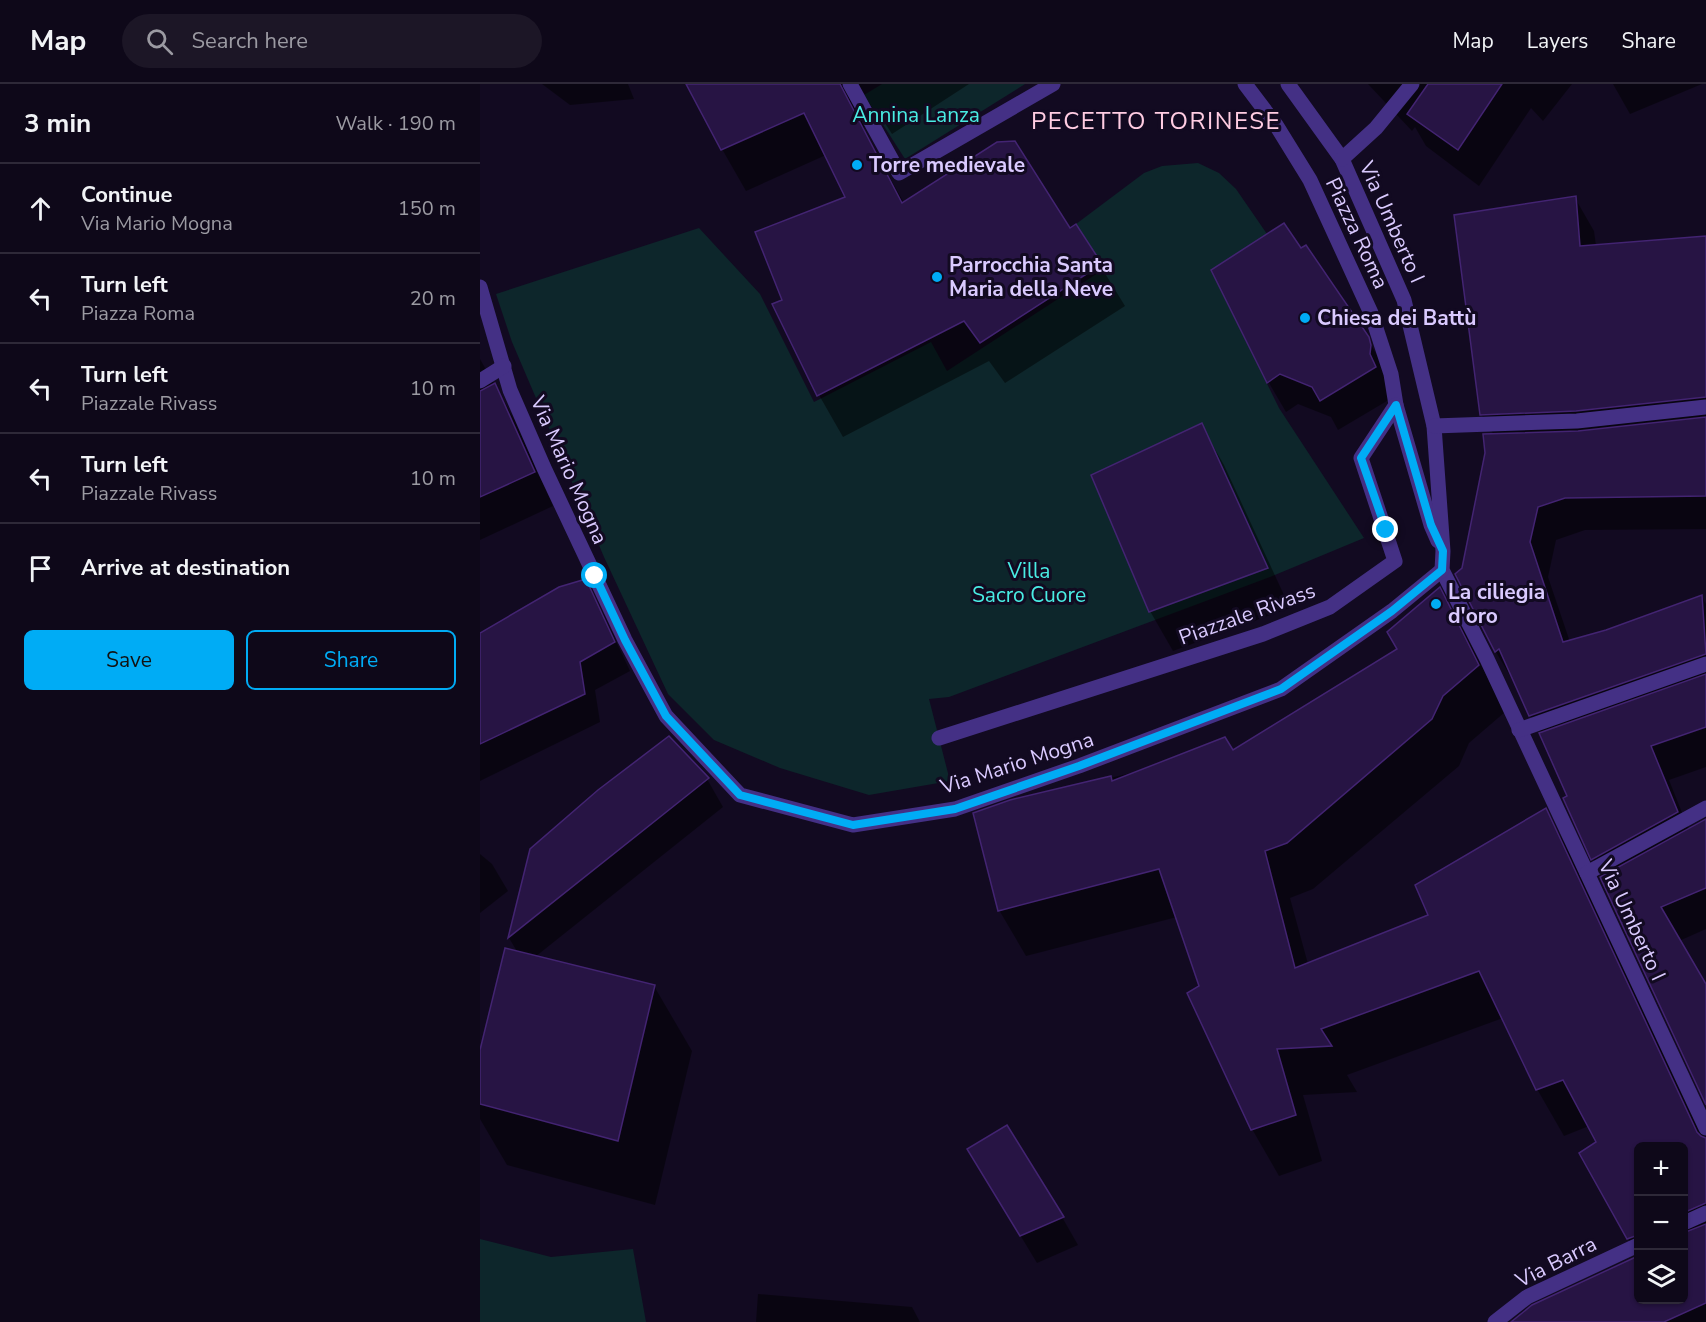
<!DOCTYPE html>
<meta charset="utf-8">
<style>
:root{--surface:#0e0819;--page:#1c1626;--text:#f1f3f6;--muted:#9b9aa2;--line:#2e2938;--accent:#00acf5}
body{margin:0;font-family:"Nunito Sans",sans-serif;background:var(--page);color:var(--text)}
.controls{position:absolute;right:18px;bottom:18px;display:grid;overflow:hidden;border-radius:9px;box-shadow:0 2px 4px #0004}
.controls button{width:54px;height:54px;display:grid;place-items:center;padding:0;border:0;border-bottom:2px solid var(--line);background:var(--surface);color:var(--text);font:30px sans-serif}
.stop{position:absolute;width:18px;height:18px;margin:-14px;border:4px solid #00acf5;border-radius:50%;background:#fff}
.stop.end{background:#00acf5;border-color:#fff;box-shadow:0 2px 6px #0008}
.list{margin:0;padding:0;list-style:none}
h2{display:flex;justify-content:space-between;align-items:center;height:78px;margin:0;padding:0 24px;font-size:26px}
h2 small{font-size:20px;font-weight:400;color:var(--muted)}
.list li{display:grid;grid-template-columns:39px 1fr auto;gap:18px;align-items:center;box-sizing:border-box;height:90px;padding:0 24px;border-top:2px solid var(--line)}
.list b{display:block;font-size:22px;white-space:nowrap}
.list p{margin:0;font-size:20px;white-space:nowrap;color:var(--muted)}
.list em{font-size:20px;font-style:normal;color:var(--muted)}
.actions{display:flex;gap:12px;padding:18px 24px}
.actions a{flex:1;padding:14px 0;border:2px solid var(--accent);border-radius:9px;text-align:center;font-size:21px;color:var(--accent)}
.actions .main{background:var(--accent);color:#111}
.icon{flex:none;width:33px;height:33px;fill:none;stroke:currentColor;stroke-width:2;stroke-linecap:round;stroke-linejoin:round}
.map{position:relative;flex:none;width:1226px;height:1238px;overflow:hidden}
header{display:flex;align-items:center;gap:36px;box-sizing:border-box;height:84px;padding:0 30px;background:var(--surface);border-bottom:2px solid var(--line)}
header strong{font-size:28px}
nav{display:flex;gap:33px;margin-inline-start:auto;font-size:21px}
.search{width:420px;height:54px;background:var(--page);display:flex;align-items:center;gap:15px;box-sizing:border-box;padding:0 21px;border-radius:33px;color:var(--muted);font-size:22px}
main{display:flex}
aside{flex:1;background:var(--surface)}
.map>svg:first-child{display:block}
</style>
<header>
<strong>Map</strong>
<div class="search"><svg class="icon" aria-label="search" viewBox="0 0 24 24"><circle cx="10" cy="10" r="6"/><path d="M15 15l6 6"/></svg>Search here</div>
<nav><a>Map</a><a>Layers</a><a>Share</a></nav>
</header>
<main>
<aside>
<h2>3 min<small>Walk · 190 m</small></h2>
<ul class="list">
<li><svg class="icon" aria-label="ahead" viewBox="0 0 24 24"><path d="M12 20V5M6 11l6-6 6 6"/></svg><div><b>Continue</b><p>Via Mario Mogna</p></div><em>150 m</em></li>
<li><svg class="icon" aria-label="left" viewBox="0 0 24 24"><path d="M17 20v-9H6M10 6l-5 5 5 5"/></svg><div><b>Turn left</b><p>Piazza Roma</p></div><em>20 m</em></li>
<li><svg class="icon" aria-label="left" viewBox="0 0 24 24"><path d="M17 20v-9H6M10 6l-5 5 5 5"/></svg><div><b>Turn left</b><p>Piazzale Rivass</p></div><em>10 m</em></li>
<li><svg class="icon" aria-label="left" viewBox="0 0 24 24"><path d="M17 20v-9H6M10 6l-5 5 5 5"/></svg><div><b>Turn left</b><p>Piazzale Rivass</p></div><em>10 m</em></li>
<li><svg class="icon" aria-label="arrive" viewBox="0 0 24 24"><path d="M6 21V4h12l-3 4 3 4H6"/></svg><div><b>Arrive at destination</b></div></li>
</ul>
<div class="actions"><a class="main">Save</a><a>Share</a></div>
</aside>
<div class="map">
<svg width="1226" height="1238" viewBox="0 0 1226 1238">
<rect width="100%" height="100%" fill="#120a21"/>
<g fill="#0d262b">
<polygon points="402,0 545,0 425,75 384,11"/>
<polygon points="718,79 739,89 756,105 787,150 804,139 821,164 746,217 799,324 884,454 790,493 469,613 449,615 470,697 389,711 300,684 234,656 188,610 124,473 32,258 16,210 219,144 280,210 334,318 451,258 467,287 624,185 596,140 664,89 682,82"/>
<polygon points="0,1155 71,1173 153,1165 166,1238 0,1238"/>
</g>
<g fill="#0007">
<polygon points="62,0 148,0 154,15 90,21"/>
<polygon points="211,0 489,0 412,50 403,36 395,31 385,36 384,47 424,119 589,146 596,142 645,222 525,299 509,277 363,353 339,311 294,221 304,216 367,114 346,71 266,107 242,65"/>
<polygon points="888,0 1092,0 1063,37 1051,24 999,102 946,62 935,43 932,47"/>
<polygon points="1133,0 1222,0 1150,30"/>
<polygon points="1095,114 1114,147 1116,162 1226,154 1226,445 1105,446 1076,456 1068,493 1090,558 1127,548 1222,513 1226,520 1226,683 1189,696 1209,746 1226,737 1226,845 1199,857 1123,793 1113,775 1089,712 1062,651 1050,631 1036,599 1035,600 1016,568 977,490 984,485 1014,351 1001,330"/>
<polygon points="733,186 887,254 905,285 912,314 858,346 851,333 818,320 806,328 789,299"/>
<polygon points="0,275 34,335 73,422 0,456"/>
<polygon points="721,341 744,381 810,524 693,567 670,527"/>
<polygon points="105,497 121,525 150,587 115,606 120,638 0,697 0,582"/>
<polygon points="959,505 986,551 1025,628 989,659 979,682 833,805 810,814 828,880 950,832 1065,726 1092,772 1226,1058 1226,1238 1076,1238 1065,1217 1158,1173 1158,1216 1204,1216 1204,1062 1158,1062 1158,1172 1101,1070 1118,1058 1109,1042 1084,1052 1057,1005 1023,934 867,991 877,1008 823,1011 842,1077 799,1092 772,1045 697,833 546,872 519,826 529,718 668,685 753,668 919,566"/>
<polygon points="227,695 243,723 55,873 174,902 212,967 175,1121 27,1081 0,1035 0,973 38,869 29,854 51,766"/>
<polygon points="0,770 12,780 28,807 0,829"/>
<polygon points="505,1093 582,1133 598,1161 557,1179"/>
<polygon points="278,1210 432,1223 440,1238 276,1238"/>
</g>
<g fill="#271444" stroke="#432472" stroke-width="1.5">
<polygon points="206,0 360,0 422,119 517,58 535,57 590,144 596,140 622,180 500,259 484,237 337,312 292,220 302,216 275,148 365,113 324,29 241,66"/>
<polygon points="948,0 1022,0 978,66 927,30"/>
<polygon points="1096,112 1100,162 1226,152 1226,313 1096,327 1000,331 974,131"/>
<polygon points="804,139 821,164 826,161 889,253 891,261 890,270 896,283 840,317 832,303 800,290 787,299 731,186"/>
<polygon points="15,299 55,388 0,413 0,307"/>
<polygon points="1226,333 1226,412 1085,414 1058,423 1050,458 1083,558 1126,546 1222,511 1226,570 1049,632 1019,565 1015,568 975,490 982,484 1005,369 1003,350 1098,347"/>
<polygon points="722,339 788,484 669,528 611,391"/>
<polygon points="106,495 135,558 100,578 105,610 0,660 0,549 79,503"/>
<polygon points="960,503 999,581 963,612 952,635 807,759 785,767 815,884 948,831 935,801 1066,724 1217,1048 1221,1052 1226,1054 1226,1119 1203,1129 1203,1062 1158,1062 1158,1151 1147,1155 1099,1069 1116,1058 1083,996 1056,1006 999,887 841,945 852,962 797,965 816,1031 771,1046 707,909 719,902 679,785 518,827 493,729 530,716 631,692 632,697 745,653 753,666 917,565 907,548"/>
<polygon points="1226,590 1226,643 1171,662 1198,728 1111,776 1083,714 1087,712 1059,649"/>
<polygon points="189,652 229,694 28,854 50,765 118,706"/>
<polygon points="1226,735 1226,804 1181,823 1226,900 1226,1021 1120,793"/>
<polygon points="25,864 175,901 138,1057 0,1020 0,966"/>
<polygon points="527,1041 584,1133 540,1152 487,1065"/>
<polygon points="1226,1140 1226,1219 1184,1238 1031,1238 1052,1221 1158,1172 1158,1215 1203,1215 1203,1149"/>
</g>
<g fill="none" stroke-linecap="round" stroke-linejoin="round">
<g stroke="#443085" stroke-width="15">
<polyline points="370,0 419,89 573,0"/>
<polyline points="765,0 796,41 830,96 891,229 911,290 916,321 951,441 958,457"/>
<polyline points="808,0 862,75 924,216 954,342 963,467 962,486 1007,575 1226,1044"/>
<polyline points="862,75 896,44 932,0"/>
<polyline points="0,203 30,306 64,384 145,556 186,632 260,711 373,741 475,725 599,682 801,605 912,527 962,486"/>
<polyline points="0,297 24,282"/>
<polyline points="954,342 1097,337 1226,323"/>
<polyline points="1039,646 1226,580"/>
<polyline points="459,654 783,550 850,523 915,477 881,374 916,321"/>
<polyline points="1107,789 1226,724"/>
<polyline points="1204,1139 1226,1129"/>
<polyline points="1015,1238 1047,1213 1158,1161"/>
</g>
</g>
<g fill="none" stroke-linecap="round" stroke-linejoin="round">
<polyline stroke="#00acf5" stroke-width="8" points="115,492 145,556 186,632 260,711 373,741 475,725 599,682 801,605 912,527 962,486 963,467 951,441 916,321 881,374 906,446"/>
</g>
<g fill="#00acf5" stroke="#120a21" stroke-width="2">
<circle cx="377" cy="81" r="6"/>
<circle cx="457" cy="193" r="6"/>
<circle cx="825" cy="234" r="6"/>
<circle cx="956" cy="520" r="6"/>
</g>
<g text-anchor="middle" stroke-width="6" stroke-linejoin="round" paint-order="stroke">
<g font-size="21" fill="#49ece3" stroke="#120a21">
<text x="436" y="38">Annina Lanza</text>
<text x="549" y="494">Villa<tspan x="549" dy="24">Sacro Cuore</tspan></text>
</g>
<g font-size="21" font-weight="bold" fill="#dacaff" stroke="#120a21" text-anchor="start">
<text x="389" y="88">Torre medievale</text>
<text x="469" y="188">Parrocchia Santa<tspan x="469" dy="24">Maria della Neve</tspan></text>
<text x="837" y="241">Chiesa dei Battù</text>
<text x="968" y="515">La ciliegia<tspan x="968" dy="24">d'oro</tspan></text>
</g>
<g font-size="21" fill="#dacaff" stroke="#120a21">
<text transform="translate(912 138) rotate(66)" y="7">Via Umberto I</text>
<text transform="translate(877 149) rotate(65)" y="7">Piazza Roma</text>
<text transform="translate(89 386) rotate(66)" y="7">Via Mario Mogna</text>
<text transform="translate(767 530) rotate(-20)" y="7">Piazzale Rivass</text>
<text transform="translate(537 679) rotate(-18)" y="7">Via Mario Mogna</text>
<text transform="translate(1152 836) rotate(65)" y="7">Via Umberto I</text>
<text transform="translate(1076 1178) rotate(-27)" y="7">Via Barra</text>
</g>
<g font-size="24" letter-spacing="1.5" fill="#ffcce2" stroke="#120a21">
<text x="676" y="45">PECETTO TORINESE</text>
</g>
</g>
</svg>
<div class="controls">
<button>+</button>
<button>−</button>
<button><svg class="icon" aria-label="layers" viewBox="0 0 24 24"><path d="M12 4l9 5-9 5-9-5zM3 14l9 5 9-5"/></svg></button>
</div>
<div class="stop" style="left:115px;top:492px"></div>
<div class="stop end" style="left:906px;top:446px"></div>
</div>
</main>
